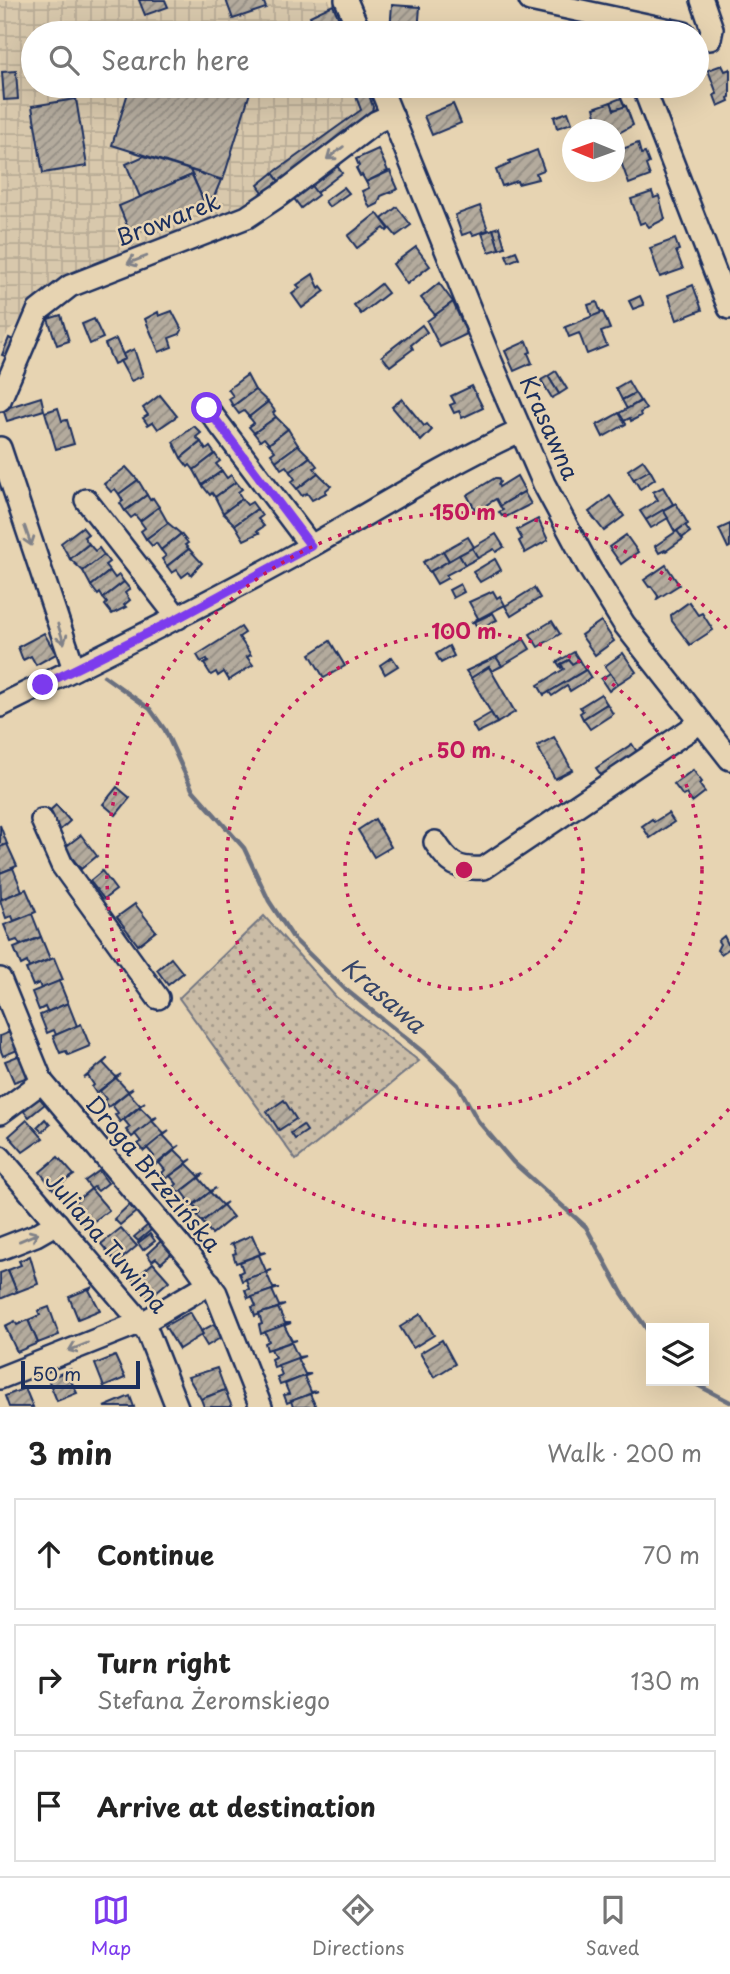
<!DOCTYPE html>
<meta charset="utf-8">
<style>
:root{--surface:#fff;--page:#f6f6f6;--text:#222;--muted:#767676;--line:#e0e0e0;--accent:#7c3aed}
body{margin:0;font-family:"Playpen Sans",sans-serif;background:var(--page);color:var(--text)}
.controls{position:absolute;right:21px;bottom:21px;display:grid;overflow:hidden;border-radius:0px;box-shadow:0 7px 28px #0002}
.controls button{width:63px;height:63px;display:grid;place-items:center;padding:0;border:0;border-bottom:2px solid var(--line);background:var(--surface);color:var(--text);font:35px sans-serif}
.compass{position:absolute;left:562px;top:119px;width:63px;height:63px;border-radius:50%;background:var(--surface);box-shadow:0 7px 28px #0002;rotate:271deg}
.scale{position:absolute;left:21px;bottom:18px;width:119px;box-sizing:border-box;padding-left:7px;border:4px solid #1b2f5e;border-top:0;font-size:19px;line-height:24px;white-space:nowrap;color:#1b2f5e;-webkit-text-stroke:5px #e7d4b2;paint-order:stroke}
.stop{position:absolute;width:21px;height:21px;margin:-16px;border:5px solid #7c3aed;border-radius:50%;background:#fff}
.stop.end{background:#7c3aed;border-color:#fff;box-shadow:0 2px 7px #0008}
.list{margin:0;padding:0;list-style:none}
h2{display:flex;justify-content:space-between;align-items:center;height:91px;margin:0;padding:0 28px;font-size:30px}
h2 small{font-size:23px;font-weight:400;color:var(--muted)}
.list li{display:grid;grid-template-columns:46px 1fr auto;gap:21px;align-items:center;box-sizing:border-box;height:112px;margin:0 14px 14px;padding:0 14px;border:2px solid var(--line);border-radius:0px}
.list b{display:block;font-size:26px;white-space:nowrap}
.list p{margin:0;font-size:23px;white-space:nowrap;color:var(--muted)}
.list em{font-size:23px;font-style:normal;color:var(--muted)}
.icon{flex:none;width:38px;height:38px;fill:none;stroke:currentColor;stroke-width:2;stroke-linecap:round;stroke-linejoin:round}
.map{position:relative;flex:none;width:730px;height:1407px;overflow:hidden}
.search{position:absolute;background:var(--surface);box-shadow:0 7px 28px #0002;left:21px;right:21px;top:21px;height:77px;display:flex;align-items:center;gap:18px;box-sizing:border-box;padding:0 24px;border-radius:38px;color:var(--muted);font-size:26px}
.sheet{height:469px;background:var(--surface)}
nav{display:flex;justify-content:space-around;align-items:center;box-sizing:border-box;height:98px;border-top:2px solid var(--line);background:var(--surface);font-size:19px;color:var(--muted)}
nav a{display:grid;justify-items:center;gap:4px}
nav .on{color:var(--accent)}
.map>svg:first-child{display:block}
</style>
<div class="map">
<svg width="730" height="1407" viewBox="0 0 730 1407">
<defs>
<pattern id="industrial-grid" width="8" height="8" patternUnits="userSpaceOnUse" patternTransform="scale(1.75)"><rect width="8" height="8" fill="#d8c8ac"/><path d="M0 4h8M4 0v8" fill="none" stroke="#b9ac96"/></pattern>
<pattern id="grass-dots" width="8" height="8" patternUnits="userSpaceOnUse" patternTransform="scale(1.75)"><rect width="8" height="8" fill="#cabca6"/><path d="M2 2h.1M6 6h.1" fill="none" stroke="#a3998a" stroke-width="1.8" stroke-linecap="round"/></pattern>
<pattern id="building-hatch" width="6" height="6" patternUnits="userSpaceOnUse" patternTransform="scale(1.75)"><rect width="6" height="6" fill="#b4ab9d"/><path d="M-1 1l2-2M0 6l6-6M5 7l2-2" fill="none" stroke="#928c83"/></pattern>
</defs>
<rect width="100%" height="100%" fill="#e7d4b2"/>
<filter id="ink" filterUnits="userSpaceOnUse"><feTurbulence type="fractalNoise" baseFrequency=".0143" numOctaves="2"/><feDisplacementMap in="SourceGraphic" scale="14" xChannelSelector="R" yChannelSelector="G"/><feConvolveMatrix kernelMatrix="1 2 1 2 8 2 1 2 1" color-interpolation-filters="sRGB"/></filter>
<g filter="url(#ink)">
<polygon fill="url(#industrial-grid)" points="0,0 329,0 344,33 33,33 33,86 366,86 373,107 370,118 238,217 128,250 63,284 8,332 0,349"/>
<polygon fill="url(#grass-dots)" stroke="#727682" stroke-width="2" points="264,916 336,997 419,1061 296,1160 179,998"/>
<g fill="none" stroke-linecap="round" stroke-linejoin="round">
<g stroke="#6b707f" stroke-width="4.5">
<polyline points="104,676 150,709 165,730 192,789 244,848 269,901 294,939 345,989 423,1052 458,1085 478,1121 513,1162 586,1227 622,1293 651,1335"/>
<polyline points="690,1381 730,1402"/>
</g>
</g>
<g fill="url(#building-hatch)" stroke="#1b2f5e" stroke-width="2">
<polygon points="139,0 165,0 168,7 145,15"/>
<polygon points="226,0 263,0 266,8 233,19"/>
<polygon points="333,5 345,33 318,33 310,16"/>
<polygon points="392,5 420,7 418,32 390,30"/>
<polygon points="722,65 725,71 730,69 730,97 728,98 729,101 718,106 714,95 717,94 708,70"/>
<polygon points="16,71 18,99 4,100 2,72"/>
<polygon points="130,86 252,86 223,180 112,145"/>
<polygon points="352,86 366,86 373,107 370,118 281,184 273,173 361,110"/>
<polygon points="471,86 500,86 501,88 474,94"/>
<polygon points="621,98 625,107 614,110 611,102"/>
<polygon points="76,99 87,166 43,173 32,106"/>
<polygon points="611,102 614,110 626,106 633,125 617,134 614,130 597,130 595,123 598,122 594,108"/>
<polygon points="453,104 461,123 432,135 424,116"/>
<polygon points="568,112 572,123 557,128 554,117"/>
<polygon points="638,143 641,154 645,153 649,163 646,165 650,176 629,184 617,151"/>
<polygon points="378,149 388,171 366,182 362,175 360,176 356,168 359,166 356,159"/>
<polygon points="537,150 544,170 536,173 538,179 518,184 517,181 502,186 496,170 510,164 509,161"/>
<polygon points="144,156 190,170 192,175 140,197 126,164"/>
<polygon points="335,163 342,173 316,193 308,183"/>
<polygon points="190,170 221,180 214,197 204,202"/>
<polygon points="390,171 398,189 381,196 378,204 370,208 362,191 369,188 366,182"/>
<polygon points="273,173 280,183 265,195 258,185"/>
<polygon points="192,175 204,202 130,233 119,206"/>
<polygon points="309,183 318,195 301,208 292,196"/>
<polygon points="344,187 349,193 329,207 325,201"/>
<polygon points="652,192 654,198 659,196 665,219 649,227 645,222 640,224 631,199"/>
<polygon points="480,206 488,230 473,235 471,232 462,235 455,215"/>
<polygon points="397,207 411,225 396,236 382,219"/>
<polygon points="377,213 389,229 387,231 384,228 357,248 348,236"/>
<polygon points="499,227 505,247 499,249 493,229"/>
<polygon points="493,229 499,249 489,252 482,233"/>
<polygon points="675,239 679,250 676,251 683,269 660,277 650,248"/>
<polygon points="416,247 430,266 407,284 393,264"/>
<polygon points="516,251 519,258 509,262 506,255"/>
<polygon points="313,274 319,288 321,286 325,291 302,308 292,294 300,288 297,285"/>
<polygon points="439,283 453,302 435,315 421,298"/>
<polygon points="381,284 388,293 361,314 354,305"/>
<polygon points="693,285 702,310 677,320 668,295"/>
<polygon points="640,296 644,305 633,309 629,301"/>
<polygon points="453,302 467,334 440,347 427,321"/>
<polygon points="597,302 601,313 592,317 588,305"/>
<polygon points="172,311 182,330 180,334 169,338 172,347 159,352 145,319 158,312 159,316"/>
<polygon points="603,312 610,329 601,332 607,346 587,354 579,333 569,337 565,327"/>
<polygon points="61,315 69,341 57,345 48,319"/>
<polygon points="94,319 103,338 90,344 82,324"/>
<polygon points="422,325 427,332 411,345 413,349 390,366 382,356"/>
<polygon points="9,338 19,343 12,359 2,355"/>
<polygon points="116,339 125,359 114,364 105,344"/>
<polygon points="527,341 531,352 528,353 532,363 514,371 505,351"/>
<polygon points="134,349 143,376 131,381 120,361 125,359 123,354"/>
<polygon points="556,371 567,389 559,394 548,376"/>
<polygon points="247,375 255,390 233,406 229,399 233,396 228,389"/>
<polygon points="548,376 559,394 552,398 541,380"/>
<polygon points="628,381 635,393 622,400 616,388"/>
<polygon points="472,386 483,408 462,418 459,411 454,413 450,405 455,403 451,396"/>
<polygon points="255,390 268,402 249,417 244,411 239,414 233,406"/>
<polygon points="635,393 640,401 627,409 622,400"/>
<polygon points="160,395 177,416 158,429 153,422 148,425 143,418 148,415 143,408"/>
<polygon points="41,397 44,410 7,421 3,409"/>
<polygon points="402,399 424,426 427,424 432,430 421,441 392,407"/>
<polygon points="641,401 646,409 640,413 641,416 631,421 630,418 624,421 619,413"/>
<polygon points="268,402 275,411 273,413 276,417 254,433 249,427 254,423 249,417"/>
<polygon points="58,408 62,421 67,420 74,444 56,449 45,412"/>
<polygon points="619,413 626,424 603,437 597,425"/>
<polygon points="276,417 288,429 269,444 264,438 260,441 254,433"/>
<polygon points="194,426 201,433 196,437 201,442 181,458 173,442"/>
<polygon points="288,429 298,445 276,461 271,454 275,451 269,444"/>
<polygon points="201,442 206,450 210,447 215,454 194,470 190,465 188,467 181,458"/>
<polygon points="298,445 310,457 290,472 286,466 281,469 276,461"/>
<polygon points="215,454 220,461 216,464 222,471 202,485 194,470"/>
<polygon points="310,457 317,466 314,468 318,473 297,489 291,482 295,479 290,472"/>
<polygon points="643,460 650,470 634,480 628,470"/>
<polygon points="126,467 138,480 119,494 115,489 111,492 104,484"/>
<polygon points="650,470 655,479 640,489 634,479"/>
<polygon points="222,471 227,478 231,475 236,482 215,497 212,493 210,495 202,485"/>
<polygon points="318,473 331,486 325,491 326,493 312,500 307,493 302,496 297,489"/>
<polygon points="517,476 525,491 500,506 496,499 476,511 467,495 495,478 498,478 500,482 498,484 499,487"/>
<polygon points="138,480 147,495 125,511 120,503 123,501 119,494"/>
<polygon points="236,482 242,489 238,492 242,499 223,513 215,497"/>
<polygon points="663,487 673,504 646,520 640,511 658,500 653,492"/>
<polygon points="524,492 531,504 506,517 505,515 502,516 499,512 503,510 500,506"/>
<polygon points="147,495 150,500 153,498 159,507 140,521 135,515 131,518 125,511"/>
<polygon points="610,496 624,516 604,531 589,512"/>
<polygon points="242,499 247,505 252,502 257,509 235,525 223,513"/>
<polygon points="676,503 688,524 675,532 663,510"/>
<polygon points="159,507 168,523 146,539 141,531 145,528 140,521"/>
<polygon points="257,509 262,516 258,519 264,526 257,531 259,533 244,540 235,525"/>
<polygon points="663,510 668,518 651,528 646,520"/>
<polygon points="538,519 548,540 525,553 519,541 522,539 517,530"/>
<polygon points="168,523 181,534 161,550 156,543 152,546 146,539"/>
<polygon points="730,524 730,547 728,548 719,529"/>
<polygon points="685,525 690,532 682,538 677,531"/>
<polygon points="82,527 88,534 84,537 89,544 70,559 61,543"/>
<polygon points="677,531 683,539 666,551 665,550 659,553 655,546"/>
<polygon points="181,534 188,543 185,545 189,549 167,566 162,559 166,556 161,550"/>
<polygon points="496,534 504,547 496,552 494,549 478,558 472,548"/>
<polygon points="626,535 638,552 621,564 609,547"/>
<polygon points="468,537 474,547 449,561 443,551"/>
<polygon points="89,544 95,551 99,548 104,555 83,571 70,559"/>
<polygon points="472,548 478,558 465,565 459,555"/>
<polygon points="189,549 202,563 191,575 189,572 182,577 177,570 172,573 167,566"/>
<polygon points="443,551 449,561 429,572 423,562"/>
<polygon points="104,555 109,562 105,565 110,571 91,586 83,571"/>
<polygon points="459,555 465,565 446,575 448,578 437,584 430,572"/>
<polygon points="495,559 501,570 480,582 473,572"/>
<polygon points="666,565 679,585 657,599 658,596 651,586 649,587 644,580"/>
<polygon points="110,571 115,578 119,575 124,582 103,598 100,593 98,595 91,586"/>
<polygon points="124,582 130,589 125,593 130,600 124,605 126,607 112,614 105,605 107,603 103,598"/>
<polygon points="460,584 464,592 453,598 449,590"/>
<polygon points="534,588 540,598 511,616 505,606"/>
<polygon points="493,591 497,598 500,596 505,605 471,623 478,618 469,602"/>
<polygon points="689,602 698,615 702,613 713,630 690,645 672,621 671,615"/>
<polygon points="493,613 497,620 478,629 474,622"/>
<polygon points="552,621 560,634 538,647 530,634"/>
<polygon points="601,621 614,641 595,655 581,635"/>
<polygon points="241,627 245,633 239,637 251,655 247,657 253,665 229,680 224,672 218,676 216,672 211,675 204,664 208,662 207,659 201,662 197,655"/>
<polygon points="44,633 56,654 36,665 31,656 23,660 18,647"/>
<polygon points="524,639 530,649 502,666 496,657"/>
<polygon points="330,641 345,666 324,678 310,654"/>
<polygon points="449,646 454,656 441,663 436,654"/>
<polygon points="574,652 579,660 572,664 569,660 561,664 563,667 561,668 557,662"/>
<polygon points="623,653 636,672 618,684 605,666"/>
<polygon points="392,657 398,666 385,674 380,665"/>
<polygon points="496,657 502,666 492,671 489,667 471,678 466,671"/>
<polygon points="569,660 572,664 579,660 585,670 544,695 538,685 564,669 561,664"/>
<polygon points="489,667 515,712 497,723 471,678"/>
<polygon points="586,670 591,678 570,691 567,686 552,696 549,692"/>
<polygon points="610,673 618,684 609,691 601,679"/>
<polygon points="601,694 607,704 583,719 580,713 583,711 580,707"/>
<polygon points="607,704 613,714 590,729 583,719"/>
<polygon points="491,713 497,723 477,733 472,724"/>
<polygon points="554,737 572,770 555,779 537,746"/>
<polygon points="632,744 639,755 603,778 596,768"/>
<polygon points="693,770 702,782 699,784 705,792 692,802 686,794 683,796 674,784"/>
<polygon points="117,787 130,798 116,815 103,804"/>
<polygon points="56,805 70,821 58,832 46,814"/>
<polygon points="668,813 674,822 650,838 642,826 652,819 654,822"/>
<polygon points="375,819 391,847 374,857 358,830"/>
<polygon points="0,825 7,844 0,847"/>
<polygon points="81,835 97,856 81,869 64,848"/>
<polygon points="7,844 17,866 0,873 0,847"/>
<polygon points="13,868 22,891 1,899 0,873"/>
<polygon points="102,871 116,890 104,899 90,881"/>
<polygon points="26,889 36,912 14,921 12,916 6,918 0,900"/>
<polygon points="135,904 156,931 138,945 117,917"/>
<polygon points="32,914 41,937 20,945 17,940 11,942 4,925"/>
<polygon points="724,936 730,948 721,954 717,950 720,944 718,941"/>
<polygon points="41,937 50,959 29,968 27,962 21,965 14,948"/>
<polygon points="54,958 63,980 41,989 39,983 33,986 26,969"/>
<polygon points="171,958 183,973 168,985 157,970"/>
<polygon points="59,981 68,1003 47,1012 45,1007 39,1010 32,992"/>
<polygon points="68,1003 77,1026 56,1035 54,1030 47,1033 40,1015"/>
<polygon points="81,1024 90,1046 68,1055 66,1051 60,1053 53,1036"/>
<polygon points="12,1031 20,1049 3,1056 0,1049 0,1036"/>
<polygon points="23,1054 31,1076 14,1082 5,1061"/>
<polygon points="108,1058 103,1063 116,1077 121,1074 96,1093 92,1087 94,1085 88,1076 84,1078"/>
<polygon points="116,1078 128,1091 133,1088 108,1107 103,1101 106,1099 100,1091"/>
<polygon points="128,1092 140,1105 145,1102 120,1122 115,1115 118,1113 112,1105"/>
<polygon points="38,1096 45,1104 29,1117 22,1109"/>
<polygon points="284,1100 296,1119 279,1130 267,1112"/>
<polygon points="140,1107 152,1119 157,1117 132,1137 126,1130 130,1127 124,1120"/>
<polygon points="45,1119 50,1125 42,1132 37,1127"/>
<polygon points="27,1120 43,1138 23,1152 9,1136"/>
<polygon points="152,1121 164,1134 169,1131 144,1151 138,1144 141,1142 135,1134"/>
<polygon points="303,1125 307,1131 295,1139 291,1133"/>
<polygon points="163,1135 175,1148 180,1145 155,1165 150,1159 154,1156 147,1148"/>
<polygon points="175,1150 187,1162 192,1159 166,1179 162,1173 165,1170 159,1163"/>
<polygon points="58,1157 74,1175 53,1189 40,1172"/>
<polygon points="187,1164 199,1176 204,1174 179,1193 174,1187 177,1184 170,1176"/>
<polygon points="99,1171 108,1183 98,1191 94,1187 91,1189 85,1181"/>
<polygon points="199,1178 210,1191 216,1188 190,1207 185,1201 188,1199 182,1191"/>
<polygon points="91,1189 109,1210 86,1227 69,1207"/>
<polygon points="210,1192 222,1205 227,1202 202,1222 197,1216 200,1213 194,1205"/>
<polygon points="129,1205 136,1212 120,1225 114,1219"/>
<polygon points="223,1205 233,1217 212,1234 202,1222"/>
<polygon points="148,1225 151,1230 138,1241 134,1237"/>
<polygon points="121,1228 137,1246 117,1263 101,1244"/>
<polygon points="150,1234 155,1241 143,1250 138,1243"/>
<polygon points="252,1235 260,1253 266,1252 236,1263 233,1254 236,1253 233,1244 229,1245"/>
<polygon points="161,1241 172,1253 161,1263 156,1258 152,1261 147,1254"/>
<polygon points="259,1255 266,1271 272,1270 242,1281 239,1273 243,1271 240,1262"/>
<polygon points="30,1256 38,1284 17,1292 8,1270 21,1265 19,1261"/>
<polygon points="153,1263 169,1281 149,1298 133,1280"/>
<polygon points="8,1270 17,1292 0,1299 0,1273"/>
<polygon points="266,1272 273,1288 279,1288 248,1298 245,1290 249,1289 246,1279"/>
<polygon points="93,1287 89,1290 100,1310 78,1319 69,1297"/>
<polygon points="272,1290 279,1306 285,1305 255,1316 252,1307 256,1306 252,1297"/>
<polygon points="49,1307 59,1335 38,1343 28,1320 40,1315 38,1311"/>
<polygon points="278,1308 285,1323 291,1323 261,1334 259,1325 262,1324 259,1314"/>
<polygon points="190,1312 203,1334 179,1349 165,1326"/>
<polygon points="421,1314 434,1335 413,1348 400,1327"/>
<polygon points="28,1320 38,1343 17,1352 5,1326 15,1321 17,1325"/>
<polygon points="214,1324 222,1337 207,1346 201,1336 203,1334 201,1331"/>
<polygon points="284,1325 292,1341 297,1340 267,1350 265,1343 269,1341 265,1332"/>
<polygon points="442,1340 455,1364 434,1377 420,1353"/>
<polygon points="291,1342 298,1357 305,1356 274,1367 271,1359 275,1357 271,1349"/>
<polygon points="115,1356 125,1378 104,1387 95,1364"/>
<polygon points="297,1358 305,1374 311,1374 280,1385 277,1377 282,1375 278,1365"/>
<polygon points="217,1368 225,1390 201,1399 188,1377"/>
<polygon points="69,1370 67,1373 77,1393 57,1401 48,1379"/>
<polygon points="304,1376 311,1392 317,1391 287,1403 284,1395 289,1394 285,1384"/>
<polygon points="25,1388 33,1407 9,1407 5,1396"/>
<polygon points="225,1390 232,1407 204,1407 201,1399"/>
<polygon points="310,1394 316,1407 293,1407 291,1401"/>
<polygon points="130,1396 134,1407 104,1407"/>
</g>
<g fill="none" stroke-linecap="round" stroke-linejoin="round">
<defs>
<g id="minor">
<polyline points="346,0 360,33"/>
<polyline points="530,0 684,33"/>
<polyline points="702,0 712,29 710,39"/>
<polyline points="380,86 492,364 544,484 588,566 624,624 730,759"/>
<polyline points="643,86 729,308"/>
<polyline points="0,400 38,311 70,286 247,217 280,195 376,122 392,115"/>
<polyline points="207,408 311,546"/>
<polyline points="0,448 74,669"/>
<polyline points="86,500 178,618"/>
<path d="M 0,706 C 105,654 209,603 311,546 C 380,507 448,464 520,431"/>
<polyline points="42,820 62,865 158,998"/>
<path d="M 435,842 C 449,864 457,870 484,868 L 701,722"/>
<polyline points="0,979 42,1082 193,1261 216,1293 261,1407"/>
<polyline points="0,1113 42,1082"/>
<polyline points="0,1157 141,1322 148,1333 177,1407"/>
<polyline points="0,1249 36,1235 57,1223"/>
<polyline points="0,1378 149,1319 210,1283"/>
</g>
</defs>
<use href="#minor" stroke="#1b2f5e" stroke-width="26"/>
<use href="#minor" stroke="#e7d4b2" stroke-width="21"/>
</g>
<defs><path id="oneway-shaft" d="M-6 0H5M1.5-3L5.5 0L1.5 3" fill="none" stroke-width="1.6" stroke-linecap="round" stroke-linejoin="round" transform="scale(1.75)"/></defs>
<g stroke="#818288">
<use href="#oneway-shaft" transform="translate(335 153) rotate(143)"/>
<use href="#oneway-shaft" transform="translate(137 260) rotate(159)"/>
<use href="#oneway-shaft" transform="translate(28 536) rotate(71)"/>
<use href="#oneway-shaft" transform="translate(61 634) rotate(72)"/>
<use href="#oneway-shaft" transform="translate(29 1237) rotate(-23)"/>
<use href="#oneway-shaft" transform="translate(78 1347) rotate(158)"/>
</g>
</g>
<g fill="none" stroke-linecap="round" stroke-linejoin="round" filter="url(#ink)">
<polyline stroke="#7c3aed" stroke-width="9" points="43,685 178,618 311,546 207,408"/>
</g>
<g fill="none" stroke="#c2185b" stroke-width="3.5" stroke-dasharray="3.5 7">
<circle cx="464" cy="870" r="119"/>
<circle cx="464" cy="870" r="238"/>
<path d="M729 1109A357 357 0 1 1 729 631"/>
</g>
<g text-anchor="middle" stroke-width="5" stroke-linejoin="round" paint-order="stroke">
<g font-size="23" fill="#1b2f5e" stroke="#e7d4b2">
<text transform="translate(168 220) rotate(-21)" y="8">Browarek</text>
<text transform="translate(549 428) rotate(66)" y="8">Krasawna</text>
<text transform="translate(153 1174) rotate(50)" y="8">Droga Brzezińska</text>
<text transform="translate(106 1243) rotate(50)" y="8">Juliana Tuwima</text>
</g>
<g font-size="24" font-style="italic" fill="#364569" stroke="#e7d4b2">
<text transform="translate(383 996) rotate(41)" y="8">Krasawa</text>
</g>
</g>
<circle cx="464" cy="870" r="10" fill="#c2185b" stroke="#e7d4b2" stroke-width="3.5"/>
<g font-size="21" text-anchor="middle" font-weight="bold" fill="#c2185b" stroke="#e7d4b2" stroke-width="5" stroke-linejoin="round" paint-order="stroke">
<text x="464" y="520">150 m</text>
<text x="464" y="639">100 m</text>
<text x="464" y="758">50 m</text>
</g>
</svg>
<div class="controls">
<button><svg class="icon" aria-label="layers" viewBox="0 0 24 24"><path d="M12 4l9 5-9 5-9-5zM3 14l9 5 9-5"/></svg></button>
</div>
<svg class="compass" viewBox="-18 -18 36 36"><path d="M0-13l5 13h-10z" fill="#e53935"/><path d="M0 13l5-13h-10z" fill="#767676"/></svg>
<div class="scale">50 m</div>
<div class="stop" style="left:207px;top:408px"></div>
<div class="stop end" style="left:43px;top:685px"></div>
<div class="search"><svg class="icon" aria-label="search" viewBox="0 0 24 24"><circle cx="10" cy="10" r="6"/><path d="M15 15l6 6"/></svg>Search here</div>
</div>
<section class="sheet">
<h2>3 min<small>Walk · 200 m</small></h2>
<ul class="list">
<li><svg class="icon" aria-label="ahead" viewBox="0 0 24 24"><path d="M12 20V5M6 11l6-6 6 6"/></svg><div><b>Continue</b></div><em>70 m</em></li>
<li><svg class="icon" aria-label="right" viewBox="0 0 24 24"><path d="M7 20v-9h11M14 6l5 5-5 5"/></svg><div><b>Turn right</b><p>Stefana Żeromskiego</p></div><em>130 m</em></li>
<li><svg class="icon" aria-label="arrive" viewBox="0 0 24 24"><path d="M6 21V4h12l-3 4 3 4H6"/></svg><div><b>Arrive at destination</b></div></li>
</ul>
</section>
<nav>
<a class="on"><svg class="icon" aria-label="map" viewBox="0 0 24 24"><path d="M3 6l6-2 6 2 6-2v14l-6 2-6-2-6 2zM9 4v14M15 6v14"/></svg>Map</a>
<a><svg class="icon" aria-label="directions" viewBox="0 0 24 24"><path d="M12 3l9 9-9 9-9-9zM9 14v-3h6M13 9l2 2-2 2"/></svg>Directions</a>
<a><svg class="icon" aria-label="saved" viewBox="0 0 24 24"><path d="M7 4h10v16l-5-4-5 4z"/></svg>Saved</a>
</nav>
